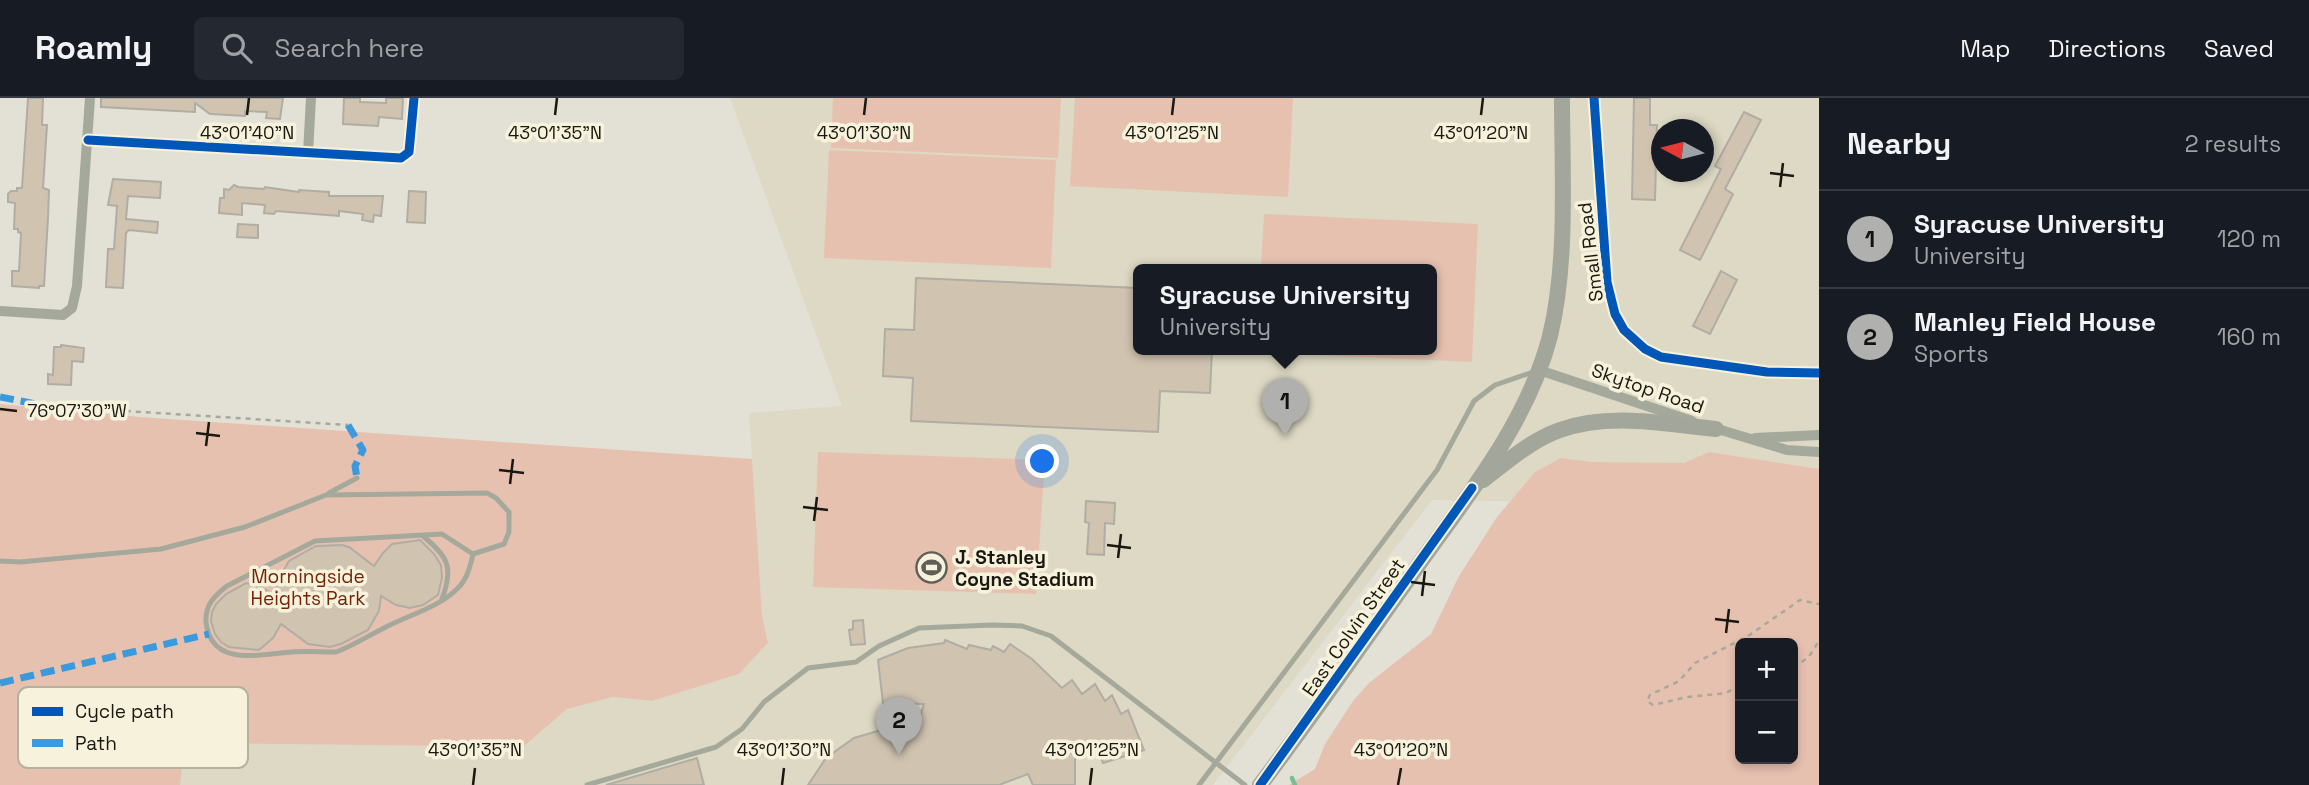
<!DOCTYPE html>
<meta charset="utf-8">
<style>
:root{--surface:#171b24;--page:#242831;--text:#f1f3f6;--muted:#9ea1a6;--line:#363941;--accent:#b0b0ae}
body{margin:0;font-family:"Space Grotesk",sans-serif;background:var(--page);color:var(--text)}
.controls{position:absolute;right:21px;bottom:21px;display:grid;overflow:hidden;border-radius:10px;box-shadow:0 4px 10px #0003}
.controls button{width:63px;height:63px;display:grid;place-items:center;padding:0;border:0;border-bottom:2px solid var(--line);background:var(--surface);color:var(--text);font:35px sans-serif}
.compass{position:absolute;left:1651px;top:21px;width:63px;height:63px;border-radius:50%;background:var(--surface);box-shadow:0 4px 10px #0003;rotate:277deg}
.you{position:absolute;left:1043px;top:364px;width:24px;height:24px;margin:-18px;border:5px solid #fff;border-radius:50%;background:#1a73e8;box-shadow:0 0 0 10px #1a73e833}
.badge{display:grid;place-items:center;width:46px;height:46px;border-radius:50%;background:var(--accent);color:#111;font-size:23px;font-weight:700}
.pin{position:absolute;translate:-50% -58px;filter:drop-shadow(0 2px 4px #0008)}
.pin::after{content:'';position:absolute;top:37px;width:24px;height:21px;background:inherit;clip-path:polygon(0 0,100% 0,50% 100%)}
.popup{position:absolute;left:1133px;top:166px;width:304px;height:91px;box-sizing:border-box;display:grid;place-content:center;border-radius:10px;background:var(--surface);filter:drop-shadow(0 2px 5px #0005);font-size:23px;white-space:nowrap;color:var(--muted)}
.popup b{font-size:26px;color:var(--text)}
.popup::after{content:'';position:absolute;left:50%;top:100%;margin-left:-14px;border:14px solid transparent;border-top-color:var(--surface)}
.list{margin:0;padding:0;list-style:none}
h2{display:flex;justify-content:space-between;align-items:center;height:91px;margin:0;padding:0 28px;font-size:30px}
h2 small{font-size:23px;font-weight:400;color:var(--muted)}
.list li{display:grid;grid-template-columns:46px 1fr auto;gap:21px;align-items:center;box-sizing:border-box;height:98px;padding:0 28px;border-top:2px solid var(--line)}
.list b{display:block;font-size:26px;white-space:nowrap}
.list p{margin:0;font-size:23px;white-space:nowrap;color:var(--muted)}
.list em{font-size:23px;font-style:normal;color:var(--muted)}
.icon{flex:none;width:38px;height:38px;fill:none;stroke:currentColor;stroke-width:2;stroke-linecap:round;stroke-linejoin:round}
.map{position:relative;flex:none;width:1819px;height:687px;overflow:hidden}
header{display:flex;align-items:center;gap:42px;box-sizing:border-box;height:98px;padding:0 35px;background:var(--surface);border-bottom:2px solid var(--line)}
header strong{font-size:33px}
nav{display:flex;gap:38px;margin-inline-start:auto;font-size:24px}
.search{width:490px;height:63px;background:var(--page);display:flex;align-items:center;gap:18px;box-sizing:border-box;padding:0 24px;border-radius:10px;color:var(--muted);font-size:26px}
main{display:flex}
aside{flex:1;background:var(--surface)}
.map>svg:first-child{display:block}
</style>
<header>
<strong>Roamly</strong>
<div class="search"><svg class="icon" aria-label="search" viewBox="0 0 24 24"><circle cx="10" cy="10" r="6"/><path d="M15 15l6 6"/></svg>Search here</div>
<nav><a>Map</a><a>Directions</a><a>Saved</a></nav>
</header>
<main>
<div class="map">
<svg width="1819" height="687" viewBox="0 0 1819 687">
<rect width="100%" height="100%" fill="#e3e1d5"/>
<path fill="#ddd9c4" fill-rule="evenodd" d="M 730,0 L 1819,0 L 1819,409 L 1432,402 L 1213,687 L 180,687 L 184,645 L 523,649 L 567,611 L 613,599 L 652,603 L 739,576 L 768,545 L 762,517 L 749,315 L 842,308 ZM 1661,32 L 1703,32 L 1703,74 L 1661,74 ZM 1138,172 L 1432,172 L 1432,252 L 1138,252 Z"/>
<g fill="#e7c1b0" fill-rule="evenodd">
<polygon points="833,0 1061,0 1058,60 831,50"/>
<polygon points="1075,0 1293,0 1288,99 1070,88"/>
<polygon points="829,52 1056,62 1051,170 824,160"/>
<polygon points="1264,116 1478,126 1472,264 1256,254 1257,252 1432,252 1432,172 1261,172"/>
<polygon points="0,306 140,319 752,361 762,517 768,545 739,576 652,603 613,599 567,611 523,649 185,645 180,687 0,687"/>
<polygon points="818,354 1045,362 1036,496 813,489"/>
<path d="M 1709,354 L 1819,371 L 1819,687 L 1289,687 L 1315,671 L 1325,646 L 1353,603 L 1369,585 L 1431,536 L 1459,478 L 1497,419 L 1535,374 L 1561,360 L 1591,364 L 1684,365 ZM 1740,545 L 1793,545 L 1793,661 L 1740,661 Z"/>
</g>
<g fill="none" stroke-linecap="round" stroke-linejoin="round">
<polyline stroke="#7bbc95" stroke-width="4.5" points="1292,680 1295,687"/>
</g>
<g fill="#d0c3b0" stroke="#b0ada4" stroke-width="2">
<polygon points="28,0 43,0 42,27 47,27 43,90 49,92 48,120 44,188 39,188 39,190 12,188 12,173 19,173 21,135 18,134 18,131 14,131 15,105 8,104 8,96 11,93 17,93 17,90 22,90"/>
<polygon points="101,0 283,0 280,21 266,20 267,14 245,13 245,18 210,16 195,5 195,14 101,9"/>
<polygon points="344,0 360,0 360,4 386,5 386,0 403,0 402,21 379,19 378,28 343,26"/>
<polygon points="1634,0 1650,0 1650,27 1657,27 1655,102 1632,101"/>
<polygon points="1744,14 1761,22 1725,91 1733,96 1700,162 1680,152 1721,71 1715,68"/>
<polygon points="113,81 161,84 160,100 128,98 126,121 158,124 157,135 129,132 126,135 123,190 106,189 108,151 114,151 117,108 108,107"/>
<polygon points="234,87 238,89 264,91 265,89 299,94 299,92 329,94 329,98 383,98 381,118 374,117 373,124 362,122 363,116 339,113 339,118 276,113 274,116 264,115 265,107 242,105 242,117 219,115 220,100 224,100 224,91 229,92"/>
<polygon points="409,93 426,94 425,125 407,124"/>
<polygon points="238,126 258,127 258,140 237,139"/>
<polygon points="1721,173 1737,182 1710,236 1693,228"/>
<polygon points="916,180 1138,190 1138,252 1212,252 1210,295 1160,293 1158,334 911,323 913,280 883,278 885,231 914,232"/>
<polygon points="61,247 84,250 83,264 72,263 71,287 48,286 48,276 53,277 54,249 61,249"/>
<polygon points="1086,403 1115,405 1114,426 1105,425 1104,457 1087,456 1089,425 1085,424"/>
<polygon points="420,442 434,456 441,467 442,480 438,497 423,507 410,510 396,507 381,498 379,513 368,532 341,546 330,549 308,546 281,526 273,540 259,552 229,549 221,544 215,536 211,523 212,514 216,506 226,496 246,485 259,488 275,497 278,482 289,463 316,448 342,447 349,449 374,468 383,455 392,446"/>
<polygon points="863,522 865,546 851,547 849,532 853,531 853,523"/>
<polygon points="945,542 967,551 969,547 991,552 993,548 1004,554 1010,546 1032,561 1062,590 1072,582 1082,596 1095,586 1105,603 1112,597 1121,616 1128,612 1144,652 1103,665 1097,650 1075,661 1075,687 1033,687 1028,676 999,687 808,687 826,660 854,640 888,630 916,630 924,606 883,605 878,562 908,550 944,545"/>
<polygon points="697,660 704,687 606,687"/>
</g>
<g fill="none" stroke-linecap="round" stroke-linejoin="round">
<g stroke="#a7a99f" stroke-width="2.5" stroke-dasharray="5 5" stroke-linecap="butt">
<polyline points="46,308 348,327"/>
<polyline points="1793,569 1808,560 1819,543"/>
<polyline points="1740,587 1726,595 1687,599 1653,607 1647,603 1650,597 1679,583 1695,565 1748,538 1800,502 1819,506"/>
</g>
<g stroke="#a5a99c" stroke-width="5">
<polyline points="329,395 357,380"/>
<path d="M 442,436 L 473,456 C 470,469 467,482 457,491 C 439,509 412,516 390,527 C 371,536 355,547 336,554 C 321,554 306,553 292,554 C 260,556 211,570 206,524 C 205,507 214,498 227,488 L 315,443 Z"/>
<path d="M 423,438 C 448,459 454,469 442,501"/>
<polyline points="0,463 20,464 161,451 245,429 326,397 487,395 496,400 509,414 509,434 504,446 473,456"/>
<polyline points="587,687 716,649 742,631 764,604 808,570 856,564 879,548 919,530 992,527 1022,528 1051,538 1245,687"/>
<polyline points="1199,687 1437,372 1474,303 1495,287 1536,273"/>
</g>
<g stroke="#a5a99c" stroke-width="10">
<polyline points="1594,0 1607,184 1615,216 1624,232 1645,251 1661,259 1767,274 1819,275"/>
<polyline points="88,42 401,60 409,54 414,0"/>
<polyline points="308,55 311,0"/>
<polyline points="0,213 63,217 72,210 77,188 90,0"/>
<polyline points="1539,272 1692,323"/>
<polyline points="1711,329 1787,352 1819,354"/>
<polyline points="1755,340 1819,337"/>
</g>
<g stroke="#a3a69a" stroke-width="16">
<path d="M 1483,382 C 1507,364 1531,342 1560,332 C 1609,314 1666,326 1716,331"/>
<path d="M 1260,687 C 1313,618 1362,546 1412,476 C 1464,402 1527,327 1550,238 C 1568,164 1562,76 1562,0"/>
</g>
<g stroke="#3b9ade" stroke-width="7" stroke-dasharray="14 7" stroke-linecap="butt">
<polyline points="0,299 46,308"/>
<polyline points="348,327 363,352 355,368 357,380"/>
<polyline points="0,585 209,536"/>
</g>
<defs>
<g id="cycleway">
<polyline points="1594,0 1607,184 1615,216 1624,232 1645,251 1661,259 1767,274 1819,275"/>
<polyline points="88,42 401,60 409,54 414,0"/>
<polyline points="1260,687 1472,390"/>
</g>
</defs>
<use href="#cycleway" stroke="#f7f2dc" stroke-width="13"/>
<use href="#cycleway" stroke="#0057b8" stroke-width="9"/>
</g>
<path fill="none" stroke="#1a1810" stroke-width="2.5" d="M 247,17 L 249,0M 555,17 L 557,0M 864,17 L 866,0M 1172,17 L 1174,0M 1481,17 L 1483,0M 1770,75 L 1794,78M 1780,89 L 1783,65M 0,311 L 17,313M 196,335 L 220,338M 206,348 L 209,324M 499,372 L 524,375M 510,386 L 513,361M 803,409 L 828,412M 814,423 L 817,399M 1107,447 L 1131,450M 1118,460 L 1121,436M 1411,484 L 1435,487M 1422,498 L 1425,473M 1715,521 L 1739,524M 1726,535 L 1729,511M 473,687 L 475,670M 782,687 L 784,670M 1090,687 L 1092,670M 1398,687 L 1401,670"/>
<defs>
<symbol id="stadium-ring" viewBox="-11 -11 22 22"><circle r="9.5" fill="#f7f2dc" stroke="#605e55" stroke-width="1.5"/><path d="M0-5a6.5 5 0 1 0 0 10a6.5 5 0 1 0 0-10ZM-3.5-1.8h7v3.6h-7Z" fill="#605e55"/></symbol>
</defs>
<g fill-rule="evenodd">
<use href="#stadium-ring" x="914" y="452" width="35" height="35"/>
</g>
<g text-anchor="middle" stroke-width="7" stroke-linejoin="round" paint-order="stroke">
<g font-size="19" fill="#1a1810" stroke="#f7f2dc">
<text transform="translate(1590 154) rotate(-97)" y="7">Small Road</text>
<text transform="translate(1648 290) rotate(19)" y="7">Skytop Road</text>
<text transform="translate(1353 529) rotate(-55)" y="7">East Colvin Street</text>
</g>
<g font-size="19" font-weight="bold" fill="#1a1810" stroke="#f7f2dc" text-anchor="start">
<text x="955" y="466">J. Stanley<tspan x="955" dy="22">Coyne Stadium</tspan></text>
</g>
<g font-size="19" fill="#752406" stroke="#f7f2dc">
<text x="308" y="485">Morningside<tspan x="308" dy="22">Heights Park</tspan></text>
</g>
</g>
<rect x="18" y="589" width="230" height="81" rx="10" fill="#f7f2dc" stroke="#b5b19f" stroke-width="2"/>
<rect x="32" y="609" width="31" height="9" fill="#0057b8"/>
<rect x="32" y="641" width="31" height="8" fill="#3b9ade"/>
<g font-size="19" fill="#1a1810">
<text x="75" y="620">Cycle path</text>
<text x="75" y="652">Path</text>
</g>
<g font-size="18" text-anchor="middle" fill="#1a1810" stroke="#f7f2dc" stroke-width="7" stroke-linejoin="round" paint-order="stroke">
<text x="247" y="41">43°01'40"N</text>
<text x="555" y="41">43°01'35"N</text>
<text x="864" y="41">43°01'30"N</text>
<text x="1172" y="41">43°01'25"N</text>
<text x="1481" y="41">43°01'20"N</text>
<text x="77" y="319">76°07'30"W</text>
<text x="475" y="658">43°01'35"N</text>
<text x="784" y="658">43°01'30"N</text>
<text x="1092" y="658">43°01'25"N</text>
<text x="1401" y="658">43°01'20"N</text>
</g>
</svg>
<div class="controls">
<button>+</button>
<button>−</button>
</div>
<svg class="compass" viewBox="-18 -18 36 36"><path d="M0-13l5 13h-10z" fill="#e53935"/><path d="M0 13l5-13h-10z" fill="#9ea1a6"/></svg>
<div class="you"></div>
<div class="pin badge" style="left:1285px;top:338px">1</div>
<div class="popup"><b>Syracuse University</b>University</div>
<div class="pin badge" style="left:899px;top:657px">2</div>
</div>
<aside>
<h2>Nearby<small>2 results</small></h2>
<ul class="list">
<li><span class="badge">1</span><div><b>Syracuse University</b><p>University</p></div><em>120 m</em></li>
<li><span class="badge">2</span><div><b>Manley Field House</b><p>Sports</p></div><em>160 m</em></li>
</ul>
</aside>
</main>
